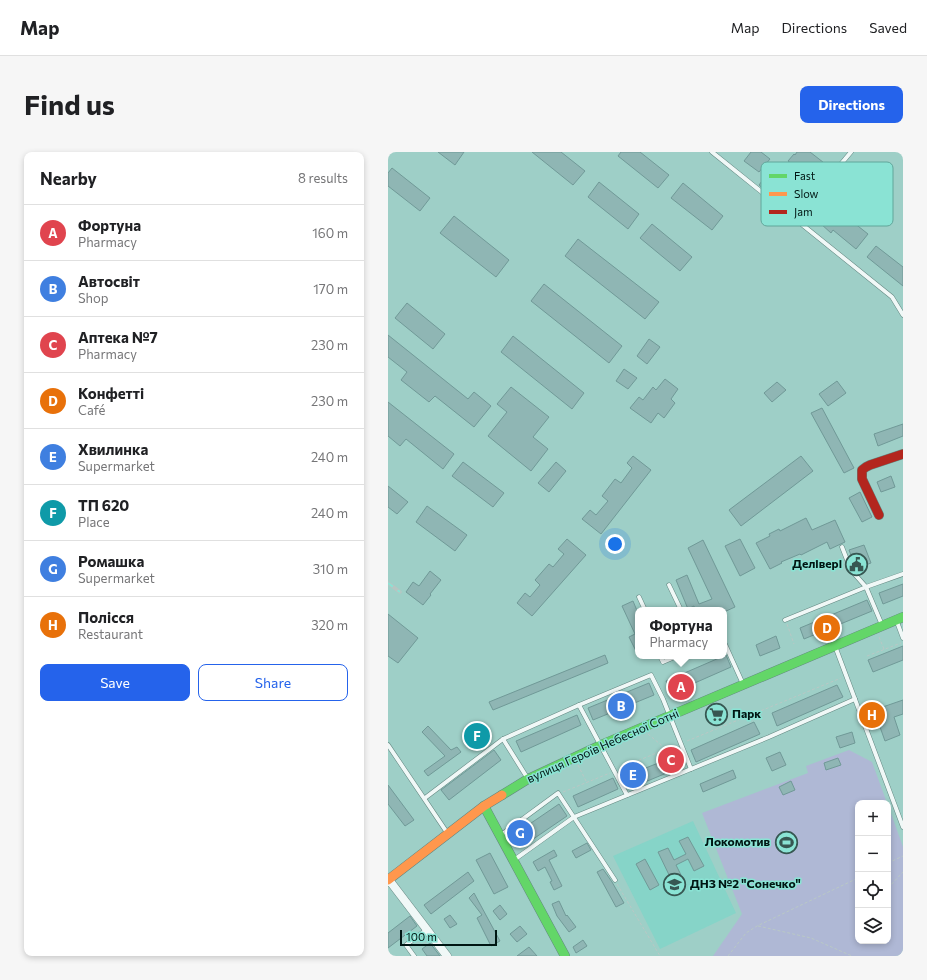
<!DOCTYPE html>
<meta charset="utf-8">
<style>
:root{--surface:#fff;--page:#f6f6f6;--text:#202124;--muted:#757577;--line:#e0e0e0;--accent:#2563eb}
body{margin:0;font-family:Commissioner,sans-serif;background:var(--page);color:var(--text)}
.controls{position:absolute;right:12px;bottom:12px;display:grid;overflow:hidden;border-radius:8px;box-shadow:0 2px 6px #0003}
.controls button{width:36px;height:36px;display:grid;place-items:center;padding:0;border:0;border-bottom:1px solid var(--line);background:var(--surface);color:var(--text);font:20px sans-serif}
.scale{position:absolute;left:12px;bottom:10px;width:97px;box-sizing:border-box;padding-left:4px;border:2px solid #001613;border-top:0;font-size:11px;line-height:14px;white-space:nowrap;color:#001613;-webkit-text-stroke:3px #8ae3d4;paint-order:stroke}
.you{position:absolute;left:227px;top:392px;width:14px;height:14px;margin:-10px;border:3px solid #fff;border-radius:50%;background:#1a73e8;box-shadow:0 0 0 6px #1a73e833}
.badge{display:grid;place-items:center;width:26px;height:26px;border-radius:50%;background:var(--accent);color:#fff;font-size:13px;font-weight:700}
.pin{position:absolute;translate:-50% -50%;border:2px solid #fff;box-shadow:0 1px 4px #0006}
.popup{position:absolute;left:247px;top:455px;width:92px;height:52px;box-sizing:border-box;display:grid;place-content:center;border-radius:8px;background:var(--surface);filter:drop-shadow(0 1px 3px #0005);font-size:13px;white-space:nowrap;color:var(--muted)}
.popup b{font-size:15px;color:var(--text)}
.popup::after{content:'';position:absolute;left:50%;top:100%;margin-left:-8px;border:8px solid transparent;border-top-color:var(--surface)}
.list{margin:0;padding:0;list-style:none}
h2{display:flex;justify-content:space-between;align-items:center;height:52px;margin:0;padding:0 16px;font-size:17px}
h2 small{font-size:13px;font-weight:400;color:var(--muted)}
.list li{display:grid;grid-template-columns:26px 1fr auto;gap:12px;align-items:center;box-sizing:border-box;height:56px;padding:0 16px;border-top:1px solid var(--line)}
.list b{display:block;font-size:15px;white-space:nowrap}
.list p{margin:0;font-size:13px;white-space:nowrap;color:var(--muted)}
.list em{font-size:13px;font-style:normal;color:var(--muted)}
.actions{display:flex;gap:8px;padding:12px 16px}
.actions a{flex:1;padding:9px 0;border:1px solid var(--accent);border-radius:8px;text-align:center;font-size:14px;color:var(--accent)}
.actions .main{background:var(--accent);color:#fff}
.icon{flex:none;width:22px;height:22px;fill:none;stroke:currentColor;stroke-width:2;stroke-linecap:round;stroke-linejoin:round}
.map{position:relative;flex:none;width:515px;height:804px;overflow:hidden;border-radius:8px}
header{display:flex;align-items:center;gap:24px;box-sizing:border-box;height:56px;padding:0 20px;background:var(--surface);border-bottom:1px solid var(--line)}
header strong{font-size:19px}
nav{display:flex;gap:22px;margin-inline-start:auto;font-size:14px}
.intro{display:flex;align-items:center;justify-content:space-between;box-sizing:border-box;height:96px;padding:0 24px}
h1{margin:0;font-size:28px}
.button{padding:10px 18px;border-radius:8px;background:var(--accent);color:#fff;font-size:14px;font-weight:700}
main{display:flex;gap:24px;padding:0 24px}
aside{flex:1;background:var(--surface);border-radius:8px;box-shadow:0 2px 6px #0003}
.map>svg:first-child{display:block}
</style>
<header>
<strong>Map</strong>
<nav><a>Map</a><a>Directions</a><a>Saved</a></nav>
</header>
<div class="intro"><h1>Find us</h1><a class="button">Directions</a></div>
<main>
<aside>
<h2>Nearby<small>8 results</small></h2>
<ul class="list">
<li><span class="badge" style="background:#e0444e">A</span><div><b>Фортуна</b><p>Pharmacy</p></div><em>160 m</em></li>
<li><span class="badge" style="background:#3f7fe0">B</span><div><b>Автосвіт</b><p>Shop</p></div><em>170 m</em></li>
<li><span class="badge" style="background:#e0444e">C</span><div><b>Аптека №7</b><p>Pharmacy</p></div><em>230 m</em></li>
<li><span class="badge" style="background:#e8710a">D</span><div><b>Конфетті</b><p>Café</p></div><em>230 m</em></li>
<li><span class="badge" style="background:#3f7fe0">E</span><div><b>Хвилинка</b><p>Supermarket</p></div><em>240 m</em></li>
<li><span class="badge" style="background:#0f9aa8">F</span><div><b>ТП 620</b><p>Place</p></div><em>240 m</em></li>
<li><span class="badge" style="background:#3f7fe0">G</span><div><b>Ромашка</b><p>Supermarket</p></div><em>310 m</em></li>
<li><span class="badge" style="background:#e8710a">H</span><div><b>Полісся</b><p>Restaurant</p></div><em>320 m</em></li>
</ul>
<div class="actions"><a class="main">Save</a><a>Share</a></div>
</aside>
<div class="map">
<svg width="515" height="804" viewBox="0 0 515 804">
<rect width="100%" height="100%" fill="#9ecfc7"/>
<polygon fill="#86d4c8" points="305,669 348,761 272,797 225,704"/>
<polygon fill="#afb8d5" points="461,598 484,610 499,651 470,651 470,789 500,789 500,653 515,695 515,804 325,804 354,762 314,661 420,621 418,614"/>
<g fill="#8fb6b4" stroke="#709997">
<polygon points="50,0 76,0 67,13"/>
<polygon points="144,0 173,0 197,19 185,33"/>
<polygon points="233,0 252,0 281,23 270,36 230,4"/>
<polygon points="363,0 373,0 382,7 371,20 356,9"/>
<polygon points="409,0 422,0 440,14 431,25 420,17 417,22 400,9 406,2 407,3"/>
<polygon points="4,16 42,46 32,59 0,34 0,21"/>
<polygon points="377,25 385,32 379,40 371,33"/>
<polygon points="211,30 251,62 240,77 200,45"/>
<polygon points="295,31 335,64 324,78 283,46"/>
<polygon points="451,59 480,82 468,97 445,78 443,81 433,72 439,65 443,68"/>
<polygon points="66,64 121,108 108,125 52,81"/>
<polygon points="264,72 304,105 292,119 252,86"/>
<polygon points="190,87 271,150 257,167 177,104"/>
<polygon points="488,94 515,115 515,134 479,105"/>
<polygon points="156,132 234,194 221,211 143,149"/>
<polygon points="19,151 57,182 45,197 7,166"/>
<polygon points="0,183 80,247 86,240 103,254 86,275 47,244 41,250 13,228 19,220 0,205"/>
<polygon points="125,184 196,241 184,257 113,200"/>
<polygon points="261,187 272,195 259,212 249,204"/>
<polygon points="236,217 249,226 240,237 228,229"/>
<polygon points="277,227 290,237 283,247 287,251 276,266 270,261 263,271 242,256 251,245 255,248 265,235 268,238"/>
<polygon points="449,229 458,241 440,254 431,242"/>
<polygon points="389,230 398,238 384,250 376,241"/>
<polygon points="123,235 161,265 145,285 160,297 143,319 100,284 119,260 109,252"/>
<polygon points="0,250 66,302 55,317 18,287 12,294 0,284"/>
<polygon points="434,256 466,316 456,321 423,261"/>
<polygon points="515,272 515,284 490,294 486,282"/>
<polygon points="245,304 263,318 213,382 194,367 202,358 208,363 220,349 214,344 227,327 233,331 244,316 239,311"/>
<polygon points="413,304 425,319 353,374 341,358"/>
<polygon points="75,310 116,341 105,355 64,324"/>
<polygon points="168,310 178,319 161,340 150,331"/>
<polygon points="503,324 507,335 493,340 489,330"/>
<polygon points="0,334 20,350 9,362 0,355"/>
<polygon points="472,340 484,365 474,370 461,346"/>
<polygon points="39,354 79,383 67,399 28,370"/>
<polygon points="418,366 424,378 447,368 457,390 442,397 439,390 413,403 412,402 393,410 394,411 382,417 368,391 382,384 381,382 391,377 392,379"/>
<polygon points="179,387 198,403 144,464 129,451 137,441 142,445 152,433 147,428 161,412 165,415 176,402 170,397"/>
<polygon points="352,387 367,416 352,424 337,394"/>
<polygon points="315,388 347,455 336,460 336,458 307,458 306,454 300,457 288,428 299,423 311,452 324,447 300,396"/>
<polygon points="476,393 483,411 468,416 461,398"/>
<polygon points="42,419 53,428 42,442 43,443 35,453 18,440 25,430 31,434"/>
<polygon points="515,432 515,444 495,452 491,441"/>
<polygon points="479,448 484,459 416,487 412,476"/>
<polygon points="245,449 250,461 250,503 241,485 247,482 234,454"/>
<polygon points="0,462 30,486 10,511 0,504"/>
<polygon points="388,484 392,496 372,504 368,493"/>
<polygon points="515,494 515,508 485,520 480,508"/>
<polygon points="217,503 220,511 105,558 101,550"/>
<polygon points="338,503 343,515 284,541 278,529"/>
<polygon points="261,531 266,543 205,568 200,556"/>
<polygon points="449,533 455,545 389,574 384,561"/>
<polygon points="515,548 515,562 506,565 512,583 497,589 486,558"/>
<polygon points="189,563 193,573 133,600 128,589"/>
<polygon points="366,570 372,582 308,610 303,598"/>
<polygon points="40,574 63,598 69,595 73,600 40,624 36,619 57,604 34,580"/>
<polygon points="464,580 467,591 452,596 448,585"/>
<polygon points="106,598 113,608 61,648 53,638"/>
<polygon points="392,600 398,613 384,619 378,606"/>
<polygon points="288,604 293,615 245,635 240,623"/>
<polygon points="450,606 453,613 438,618 436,611"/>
<polygon points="345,618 348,626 315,640 312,632"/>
<polygon points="225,626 230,637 190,655 185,644"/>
<polygon points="403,629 407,638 395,643 391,635"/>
<polygon points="0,633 26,668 17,674 0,652"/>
<polygon points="171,652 179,664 135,694 127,682"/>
<polygon points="300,685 316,714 306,719 300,707 288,713 293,723 283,727 270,700 280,696 286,708 298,702 291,689"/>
<polygon points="199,691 203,698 188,706 184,699"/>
<polygon points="166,698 169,704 161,708 174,734 166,738 162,730 164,729 157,715 150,719 145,710"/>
<polygon points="102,701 120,735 106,742 88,708"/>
<polygon points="257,707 271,733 262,738 248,712"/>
<polygon points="215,717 224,730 236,751 228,755 209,720"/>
<polygon points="80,720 86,729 43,762 36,753"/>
<polygon points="86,741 112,789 103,794 89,766 94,763 81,746"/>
<polygon points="171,749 178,764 179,763 188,775 181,780 169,764 164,752"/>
<polygon points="112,753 119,762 112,768 105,759"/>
<polygon points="62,763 69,772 62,776 56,767"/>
<polygon points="22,764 29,774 0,796 0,781"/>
<polygon points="132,774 139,782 129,790 122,782"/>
<polygon points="195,788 199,794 188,801 185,795"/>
<polygon points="42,791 52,804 39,804 34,797"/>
<polygon points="141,795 149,804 129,804"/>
</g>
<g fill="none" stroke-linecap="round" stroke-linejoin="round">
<defs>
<g id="lane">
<polyline points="324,0 504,145 515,163"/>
<polyline points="407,67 463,0"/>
<polyline points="454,395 463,418 478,435 494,473"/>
<polyline points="281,433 293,458"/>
<polyline points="251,445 257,458"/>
<polyline points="397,468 478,435 515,422"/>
<polyline points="509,470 515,486"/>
<polyline points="336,490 355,532"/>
<polyline points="447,494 515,675"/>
<polyline points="272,504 275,510 289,504"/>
<polyline points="191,553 239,643"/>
<polyline points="115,587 140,627"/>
<polyline points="0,593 60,682"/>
<polyline points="37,646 115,587 191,553 263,523 275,547 303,617"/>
<polyline points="113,683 170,641 227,728"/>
<polyline points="126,708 186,665 381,585 467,547"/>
<polyline points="26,804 18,793 38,778"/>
</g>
<polyline id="street" points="1,728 59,804"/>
<g id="fast">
<polyline points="114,643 140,627 213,593 515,465"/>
<polyline points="96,654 177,804"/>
</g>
<polyline id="slow" points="0,728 96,654 114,643"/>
<polyline id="jam" points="491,363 474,327 474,318 478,315 482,313 515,302"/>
</defs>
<use href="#lane" stroke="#638781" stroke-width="5"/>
<use href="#street" stroke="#638781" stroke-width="9"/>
<use href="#fast" stroke="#638781" stroke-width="10"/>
<use href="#slow" stroke="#638781" stroke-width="10"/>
<use href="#jam" stroke="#638781" stroke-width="10"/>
<g stroke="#b9c8c5" stroke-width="1" stroke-dasharray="3 2" stroke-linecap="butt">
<polyline points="399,472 406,492"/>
<polyline points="491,485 496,497"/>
<polyline points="479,504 513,491"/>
<polyline points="260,582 278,597"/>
<polyline points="299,589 453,526"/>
<polyline points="190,613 198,629"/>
<polyline points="232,616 288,593"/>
<polyline points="175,640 222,621"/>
<polyline points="500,711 515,704"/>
<polyline points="229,732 272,804"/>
<polyline points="500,736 515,720"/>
<polyline points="370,774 423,786 464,804"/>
<polyline points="340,804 358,781 369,774 470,726"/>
</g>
<use href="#lane" stroke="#f0f8f7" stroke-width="4"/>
<use href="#street" stroke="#f0f8f7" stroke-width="8"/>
<use href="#fast" stroke="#63d668" stroke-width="9"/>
<use href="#slow" stroke="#ff974d" stroke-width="9"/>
<use href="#jam" stroke="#b3261e" stroke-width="9"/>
<defs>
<polyline id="rail" points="0,431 12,440"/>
</defs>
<use href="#rail" stroke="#b7c5c2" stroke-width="3.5"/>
<use href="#rail" stroke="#8ae3d4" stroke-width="2" stroke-dasharray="6" stroke-linecap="butt"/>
</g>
<defs>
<symbol id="civic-ring" viewBox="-11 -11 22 22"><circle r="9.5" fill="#8ae3d4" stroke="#375752" stroke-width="1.5"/><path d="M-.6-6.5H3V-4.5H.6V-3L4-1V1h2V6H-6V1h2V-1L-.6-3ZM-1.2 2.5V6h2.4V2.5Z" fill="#375752"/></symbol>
<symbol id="supermarket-ring" viewBox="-11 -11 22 22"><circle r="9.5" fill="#8ae3d4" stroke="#375752" stroke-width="1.5"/><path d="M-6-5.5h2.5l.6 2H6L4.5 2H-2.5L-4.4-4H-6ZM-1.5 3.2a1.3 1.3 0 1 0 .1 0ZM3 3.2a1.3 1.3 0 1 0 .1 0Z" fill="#375752"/></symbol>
<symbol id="stadium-ring" viewBox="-11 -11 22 22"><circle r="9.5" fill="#8ae3d4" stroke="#375752" stroke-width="1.5"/><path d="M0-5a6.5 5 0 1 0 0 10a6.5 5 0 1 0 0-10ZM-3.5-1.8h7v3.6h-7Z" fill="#375752"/></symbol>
<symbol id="school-ring" viewBox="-11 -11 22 22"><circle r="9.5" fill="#8ae3d4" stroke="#375752" stroke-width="1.5"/><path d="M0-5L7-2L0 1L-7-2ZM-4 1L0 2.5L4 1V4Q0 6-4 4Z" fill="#375752"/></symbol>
</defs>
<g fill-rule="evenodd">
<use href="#civic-ring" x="456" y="400" width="25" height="25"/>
<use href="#supermarket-ring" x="316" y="550" width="25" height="25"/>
<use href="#stadium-ring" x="386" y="678" width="25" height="25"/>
<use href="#school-ring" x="274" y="720" width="25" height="25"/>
</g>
<g text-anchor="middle" stroke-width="3" stroke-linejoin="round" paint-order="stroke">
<g font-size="12" font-weight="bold" fill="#001613" stroke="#8ae3d4" text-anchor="end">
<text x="454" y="416">Делівері</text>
<text x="344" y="566" text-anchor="start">Парк</text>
<text x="382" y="694">Локомотив</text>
<text x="302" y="736" text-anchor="start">ДНЗ №2 "Сонечко"</text>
</g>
<g font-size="12" fill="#001613" stroke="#8ae3d4">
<text transform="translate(215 594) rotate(-24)" y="4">вулиця Героїв Небесної Сотні</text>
</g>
</g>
<rect x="373" y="10" width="132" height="64" rx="6" fill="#8ae3d4" stroke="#61a69a" stroke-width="1"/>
<rect x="381" y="22" width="18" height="4" fill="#63d668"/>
<rect x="381" y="40" width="18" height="4" fill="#ff974d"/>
<rect x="381" y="58" width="18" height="4" fill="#b3261e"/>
<g font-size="11" fill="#001613">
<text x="406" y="28">Fast</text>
<text x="406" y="46">Slow</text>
<text x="406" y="64">Jam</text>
</g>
</svg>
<div class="controls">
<button>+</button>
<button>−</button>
<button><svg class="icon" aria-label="locate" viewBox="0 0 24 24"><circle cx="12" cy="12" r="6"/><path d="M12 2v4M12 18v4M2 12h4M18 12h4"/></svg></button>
<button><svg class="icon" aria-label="layers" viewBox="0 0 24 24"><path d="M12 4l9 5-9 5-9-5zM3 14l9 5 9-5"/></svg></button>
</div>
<div class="scale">100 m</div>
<div class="you"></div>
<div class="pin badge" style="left:293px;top:535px;background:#e0444e">A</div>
<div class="popup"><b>Фортуна</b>Pharmacy</div>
<div class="pin badge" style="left:233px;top:554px;background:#3f7fe0">B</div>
<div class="pin badge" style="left:283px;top:608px;background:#e0444e">C</div>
<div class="pin badge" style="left:439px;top:476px;background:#e8710a">D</div>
<div class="pin badge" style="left:245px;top:623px;background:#3f7fe0">E</div>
<div class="pin badge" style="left:89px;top:584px;background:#0f9aa8">F</div>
<div class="pin badge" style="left:132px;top:681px;background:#3f7fe0">G</div>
<div class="pin badge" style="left:484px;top:563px;background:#e8710a">H</div>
</div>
</main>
